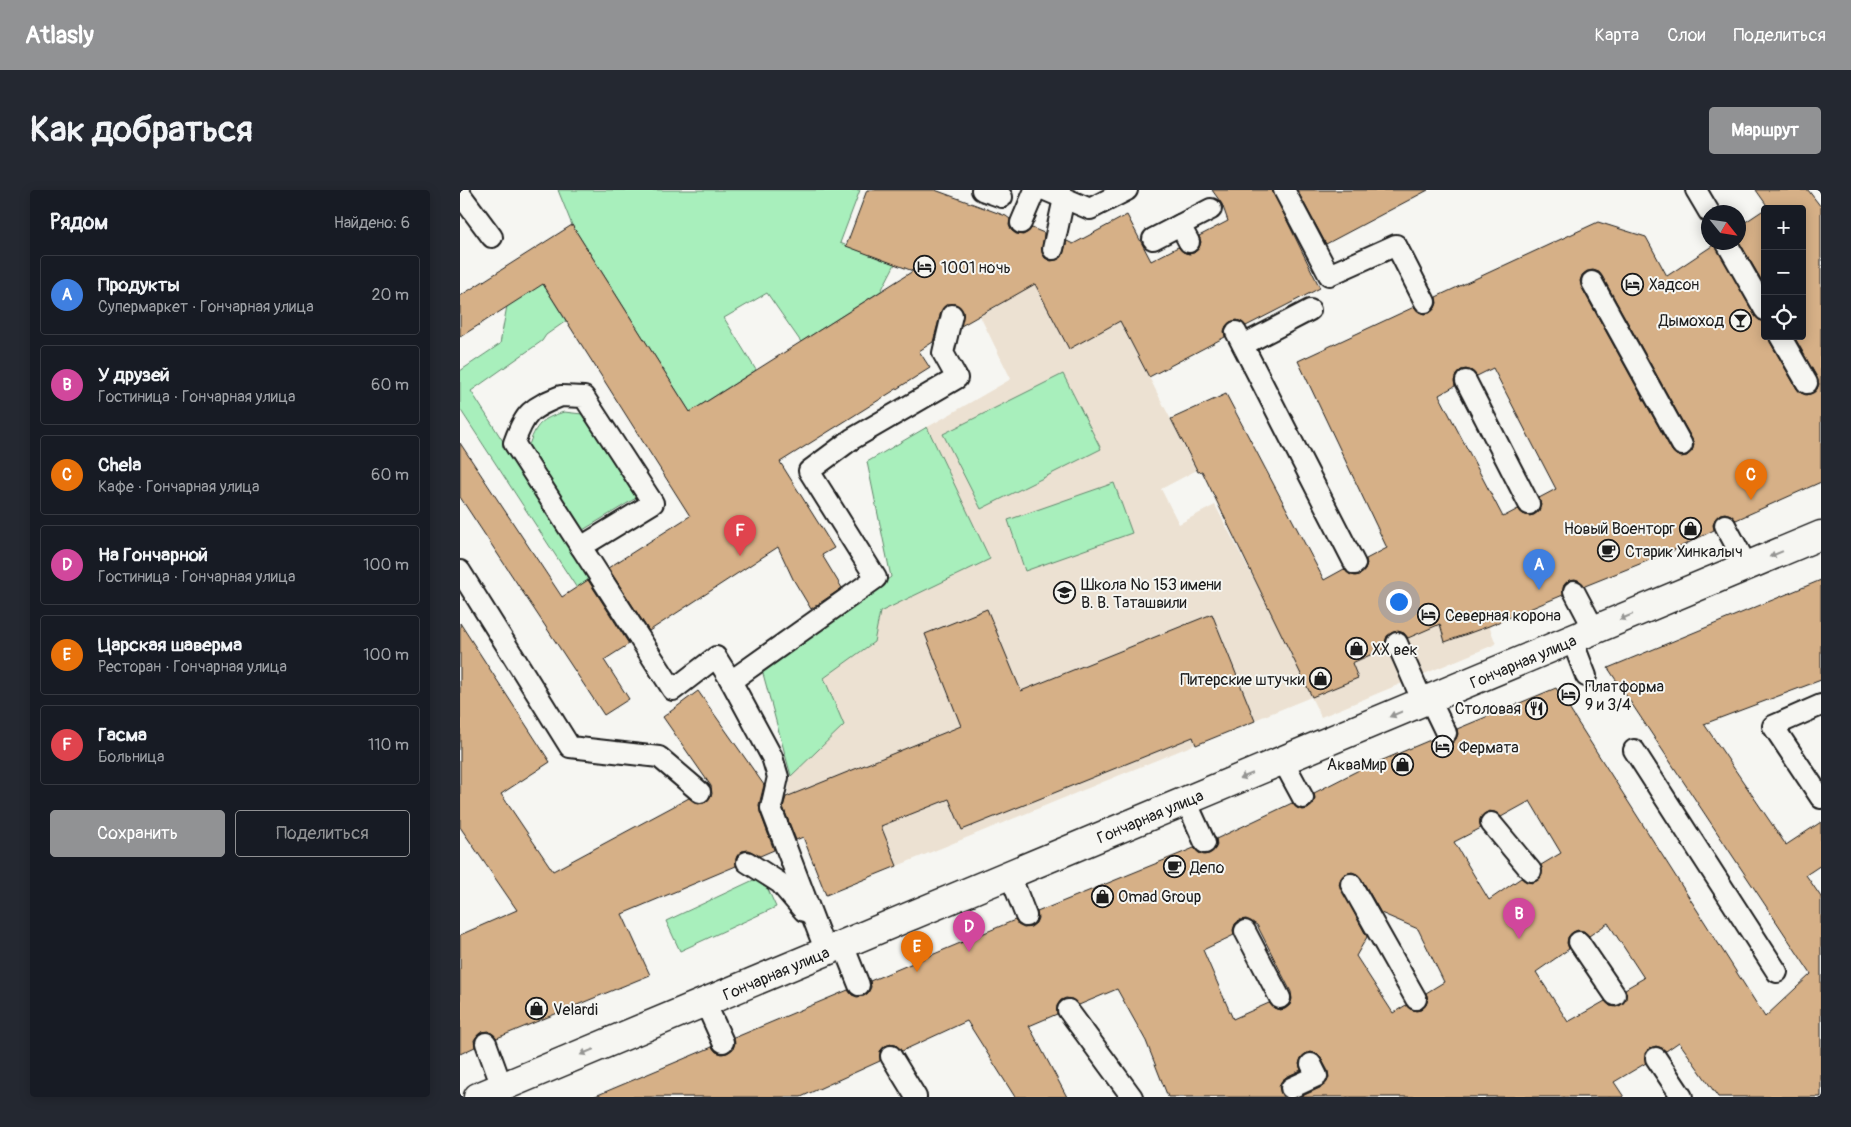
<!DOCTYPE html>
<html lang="ru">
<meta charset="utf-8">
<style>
:root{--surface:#171b24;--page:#242831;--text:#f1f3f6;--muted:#9ea1a6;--line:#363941;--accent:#919294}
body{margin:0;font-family:Pangolin,sans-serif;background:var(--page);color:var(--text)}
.controls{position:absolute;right:15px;top:15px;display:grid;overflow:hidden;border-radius:5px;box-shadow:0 2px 12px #0003}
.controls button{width:45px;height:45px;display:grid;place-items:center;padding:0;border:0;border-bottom:1px solid var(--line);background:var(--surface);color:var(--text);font:25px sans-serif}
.compass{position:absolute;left:1241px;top:15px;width:45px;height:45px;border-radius:50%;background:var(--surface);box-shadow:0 2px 12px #0003;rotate:120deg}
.you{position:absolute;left:938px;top:411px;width:18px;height:18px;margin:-12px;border:4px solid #fff;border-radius:50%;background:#1a73e8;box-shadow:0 0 0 8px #1a73e833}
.badge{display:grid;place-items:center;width:32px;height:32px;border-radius:50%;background:var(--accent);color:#fff;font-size:16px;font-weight:700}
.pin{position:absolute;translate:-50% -41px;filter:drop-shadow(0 1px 2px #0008)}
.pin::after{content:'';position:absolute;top:26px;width:18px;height:15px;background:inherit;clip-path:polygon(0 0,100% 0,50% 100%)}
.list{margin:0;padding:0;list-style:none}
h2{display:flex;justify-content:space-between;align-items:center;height:65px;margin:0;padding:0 20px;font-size:21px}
h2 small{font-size:16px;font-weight:400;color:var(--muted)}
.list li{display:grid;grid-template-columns:32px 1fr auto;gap:15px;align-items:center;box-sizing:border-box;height:80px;margin:0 10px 10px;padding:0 10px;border:1px solid var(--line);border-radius:5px}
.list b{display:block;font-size:19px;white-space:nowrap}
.list p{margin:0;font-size:16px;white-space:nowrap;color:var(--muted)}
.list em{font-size:16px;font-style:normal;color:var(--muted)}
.actions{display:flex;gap:10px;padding:15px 20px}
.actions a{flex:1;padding:11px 0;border:1px solid var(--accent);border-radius:5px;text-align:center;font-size:18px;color:var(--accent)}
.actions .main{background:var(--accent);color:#fff}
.icon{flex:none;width:28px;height:28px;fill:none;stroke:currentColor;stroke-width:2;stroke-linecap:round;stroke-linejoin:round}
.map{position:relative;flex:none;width:1361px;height:907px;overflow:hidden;border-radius:5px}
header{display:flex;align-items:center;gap:30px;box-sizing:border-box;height:70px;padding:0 25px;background:var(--accent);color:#fff}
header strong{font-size:24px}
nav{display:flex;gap:28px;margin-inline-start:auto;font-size:18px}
.intro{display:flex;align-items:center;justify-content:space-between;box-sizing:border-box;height:120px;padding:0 30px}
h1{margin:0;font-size:35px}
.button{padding:12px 22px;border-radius:5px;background:var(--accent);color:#fff;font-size:18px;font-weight:700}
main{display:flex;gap:30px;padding:0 30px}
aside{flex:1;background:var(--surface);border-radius:5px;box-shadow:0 2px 12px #0003}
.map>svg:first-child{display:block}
</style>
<header>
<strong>Atlasly</strong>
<nav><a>Карта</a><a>Слои</a><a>Поделиться</a></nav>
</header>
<div class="intro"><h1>Как добраться</h1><a class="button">Маршрут</a></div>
<main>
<aside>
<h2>Рядом<small>Найдено: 6</small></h2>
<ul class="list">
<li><span class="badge" style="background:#3f7fe0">A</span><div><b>Продукты</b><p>Супермаркет · Гончарная улица</p></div><em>20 m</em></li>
<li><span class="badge" style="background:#d1479c">B</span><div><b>У друзей</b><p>Гостиница · Гончарная улица</p></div><em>60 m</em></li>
<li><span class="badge" style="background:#e8710a">C</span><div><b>Chela</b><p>Кафе · Гончарная улица</p></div><em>60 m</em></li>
<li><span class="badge" style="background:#d1479c">D</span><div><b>На Гончарной</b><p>Гостиница · Гончарная улица</p></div><em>100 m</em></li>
<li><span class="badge" style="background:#e8710a">E</span><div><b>Царская шаверма</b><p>Ресторан · Гончарная улица</p></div><em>100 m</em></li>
<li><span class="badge" style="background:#e0444e">F</span><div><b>Гасма</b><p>Больница</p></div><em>110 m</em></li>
</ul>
<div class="actions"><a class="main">Сохранить</a><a>Поделиться</a></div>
</aside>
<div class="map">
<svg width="1361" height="907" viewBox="0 0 1361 907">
<rect width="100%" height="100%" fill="#f6f6f2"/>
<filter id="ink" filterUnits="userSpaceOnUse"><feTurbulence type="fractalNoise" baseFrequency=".02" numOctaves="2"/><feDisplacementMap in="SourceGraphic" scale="10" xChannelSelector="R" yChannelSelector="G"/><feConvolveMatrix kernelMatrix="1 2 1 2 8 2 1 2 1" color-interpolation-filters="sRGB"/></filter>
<g filter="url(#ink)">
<polygon fill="#ece1d2" points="563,71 609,158 683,118 675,160 737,280 701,299 719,334 755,315 809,418 927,358 1029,436 1036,454 861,527 851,507 366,705 327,607 331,586 302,480 431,387 407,272 551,189 520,126 543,113 530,84"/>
<g fill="#a8efbc" stroke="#62866c">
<polygon points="98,0 400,0 380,53 435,74 421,101 341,152 307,103 264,128 296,180 230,222 112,35"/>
<polygon points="65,65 106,131 86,145 82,151 11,201 139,402 126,412 0,219 0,181 40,154 53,83"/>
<polygon points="603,184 641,259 521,319 483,244"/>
<path d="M 104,222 L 122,224 L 176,308 L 123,340 L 68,258 C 76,234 81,229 104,222 Z"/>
<polygon points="467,237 530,369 420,422 414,452 364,488 384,535 331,586 302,480 431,387 407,272"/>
<polygon points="654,293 672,343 565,381 548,330"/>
<polygon points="302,686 316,717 220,761 206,731"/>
</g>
<g fill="#d6b087" stroke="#1c1c1c" fill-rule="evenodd">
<polygon points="407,0 475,0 546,26 550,29 549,35 551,40 556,44 563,45 568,42 572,38 584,43 582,62 585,68 591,71 597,70 602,67 607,51 613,54 667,25 691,71 718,57 723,62 729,64 734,63 739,58 741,52 739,46 768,31 762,14 752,0 812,0 860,98 786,136 782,132 777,130 770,132 766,136 764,141 765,147 689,187 660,131 609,159 575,94 501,136 503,121 500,117 495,114 488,114 484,117 481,122 473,152 459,161 470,178 320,272 374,358 362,365 382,398 351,419 333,389 318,357 189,441 148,378 230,326 83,94 0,147 0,106 112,35 230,222 453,81 386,56"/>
<polygon points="837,0 968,0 866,54"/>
<path d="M 1296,0 L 1348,0 L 1361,17 L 1361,292 L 1276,330 L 1271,325 L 1265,323 L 1260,324 L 1255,329 L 1253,335 L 1254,340 L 1212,361 L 1125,396 L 1120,391 L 1115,389 L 1109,390 L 1104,395 L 1103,405 L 1029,436 L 985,452 L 980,434 L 948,448 L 944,443 L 938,441 L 933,442 L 927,446 L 925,452 L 926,458 L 892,473 L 898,488 L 852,507 L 742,281 L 738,282 L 711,229 L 766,204 L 864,390 L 884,379 L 889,384 L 895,386 L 900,385 L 905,380 L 907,374 L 906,369 L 927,358 L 838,171 L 954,117 L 959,122 L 964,124 L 970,123 L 975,118 L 977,113 L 976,107 L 1138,32 L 1186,47 L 1207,86 L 1255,54 L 1295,126 L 1299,130 L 1305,132 L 1305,146 L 1308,146 L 1310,152 L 1337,199 L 1341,203 L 1346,205 L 1352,203 L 1357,199 L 1359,194 L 1357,188 L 1334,146 L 1342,146 L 1342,19 L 1305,19 L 1308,17 ZM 1133,80 L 1139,82 L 1142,86 L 1232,249 L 1234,255 L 1232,261 L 1227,266 L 1221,267 L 1216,265 L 1212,261 L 1122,98 L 1120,91 L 1122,85 L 1127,81 ZM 1033,178 L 1096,299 L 1079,308 L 1081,315 L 1079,321 L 1074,325 L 1069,326 L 1063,324 L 1058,319 L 1043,327 L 979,205 L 995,196 L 994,191 L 996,185 L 1001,180 L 1006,179 L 1012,181 L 1017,186 Z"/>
<polygon points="1305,19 1305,96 1278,50 1278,37"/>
<polygon points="0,253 102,407 128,390 169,454 144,470 169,509 144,525 0,307"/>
<path d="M 1361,390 L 1361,490 L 1244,534 L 1326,655 L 1361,632 L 1361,675 L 1346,685 L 1361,707 L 1361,907 L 1258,907 L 1219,852 L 1206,861 L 1202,858 L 1196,856 L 1190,858 L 1185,863 L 1186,873 L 1154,892 L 1164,907 L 840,907 L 862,897 L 867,892 L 869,887 L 868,881 L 861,868 L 857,864 L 851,862 L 845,864 L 841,868 L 839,874 L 841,880 L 826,887 L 821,892 L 819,897 L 823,907 L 708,907 L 686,851 L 657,799 L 619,815 L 612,809 L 606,808 L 601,810 L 597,816 L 597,824 L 569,836 L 607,907 L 555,907 L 507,831 L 442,861 L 436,855 L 431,854 L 425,856 L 420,861 L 420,871 L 341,907 L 133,907 L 252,857 L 256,862 L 262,864 L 267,863 L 273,859 L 275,853 L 274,848 L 388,800 L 392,805 L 397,807 L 404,806 L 408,803 L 411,797 L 410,791 L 555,730 L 558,735 L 564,738 L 571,737 L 576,733 L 578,728 L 577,722 L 734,658 L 739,663 L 744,665 L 749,664 L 755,659 L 757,655 L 756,649 L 832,613 L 837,618 L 843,620 L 848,619 L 853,614 L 855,608 L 854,603 L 899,580 L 975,548 L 980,553 L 985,555 L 991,554 L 996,549 L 998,544 L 997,539 L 1096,498 L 1305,827 L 1351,784 L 1148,478 ZM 1070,611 L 1101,663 L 1081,675 L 1082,685 L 1078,690 L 1073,693 L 1067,692 L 1061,688 L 1029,710 L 994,652 L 1021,638 L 1020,629 L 1024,624 L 1029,621 L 1035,622 L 1041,627 ZM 892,682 L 897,684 L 901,688 L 921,723 L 958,739 L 984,792 L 966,803 L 968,809 L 966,815 L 961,820 L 956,821 L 950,819 L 946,815 L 933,823 L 896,766 L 907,747 L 879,694 L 881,688 L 885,684 ZM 786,729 L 797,735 L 831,802 L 832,809 L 830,815 L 825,819 L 820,820 L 814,818 L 809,813 L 773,829 L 743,760 L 774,745 L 773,740 L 775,734 L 780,730 ZM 1148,733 L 1184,788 L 1165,799 L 1166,810 L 1161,815 L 1156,817 L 1150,816 L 1145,811 L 1108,832 L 1076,782 L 1109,759 L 1107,753 L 1108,747 L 1113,742 L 1118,740 L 1124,741 L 1129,746 Z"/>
<polygon points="527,419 561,501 752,424 795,531 736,555 733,547 502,640 489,609 421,636 437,676 366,705 343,647 336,650 323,617 326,607 501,536 465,444"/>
<polygon points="0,433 90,572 41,604 93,681 229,608 238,614 244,613 249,609 252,604 251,596 203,527 238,501 304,595 299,615 300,622 314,660 300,666 288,660 282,661 277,666 276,676 162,724 190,785 37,848 29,841 22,842 17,846 14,850 15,857 0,864 0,745 57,720 0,637"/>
</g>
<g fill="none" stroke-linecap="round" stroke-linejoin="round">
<defs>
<g id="service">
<polyline points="522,0 542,7"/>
<polyline points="585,0 630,19 667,0"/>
<polyline points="824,0 869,85 936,55 965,112"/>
<polyline points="1236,0 1249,22"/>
<polyline points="0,4 32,47"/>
<polyline points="561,33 575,0"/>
<polyline points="720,35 729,52"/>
<polyline points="693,49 751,19"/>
<polyline points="1266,52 1305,120"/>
<polyline points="593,59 604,8"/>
<polyline points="1132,92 1222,255"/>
<polyline points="776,142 895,374"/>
<polyline points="1320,146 1347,193"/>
<polyline points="783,155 850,120"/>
<polyline points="1006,191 1069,314"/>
<path d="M 101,206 L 124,207 L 193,313 L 121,357 L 54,253 C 65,222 71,218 101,206 Z"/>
<polyline points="1265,335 1287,376"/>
<polyline points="121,357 213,500 256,467 271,491 312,567 318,587 311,618 366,762"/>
<polyline points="0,381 110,557 199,567 240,602"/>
<polyline points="1114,401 1135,441"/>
<polyline points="1112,450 1126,486"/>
<polyline points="937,453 963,512"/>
<polyline points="271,491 416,388 349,281 392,249 497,188 483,163 492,125"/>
<polyline points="970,510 986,543"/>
<polyline points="1361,515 1313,536 1361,608"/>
<polyline points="1174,560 1317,782"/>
<polyline points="823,571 843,608"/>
<polyline points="726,611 745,653"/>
<polyline points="1031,633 1071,681"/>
<polyline points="287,672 320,693 344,721"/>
<polyline points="550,685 566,726"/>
<polyline points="891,694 956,809"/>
<polyline points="785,741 820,808"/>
<polyline points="1119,752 1155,805"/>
<polyline points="383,755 399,795"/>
<polyline points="245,812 263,852"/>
<polyline points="608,820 672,907"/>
<polyline points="26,853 42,897"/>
<polyline points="431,866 456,907"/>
<polyline points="1196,868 1222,907"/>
<polyline points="831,898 857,886 851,874"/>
</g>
<polyline id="primary" points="18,907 1361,345"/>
</defs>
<use href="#service" stroke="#1c1c1c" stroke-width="24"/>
<use href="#primary" stroke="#1c1c1c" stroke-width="31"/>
<use href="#service" stroke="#f6f6f2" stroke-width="20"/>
<use href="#primary" stroke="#f6f6f2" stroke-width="28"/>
</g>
<defs><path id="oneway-solid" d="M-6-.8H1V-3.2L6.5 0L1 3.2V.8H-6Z" transform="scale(1.25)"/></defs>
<g fill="#949492">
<use href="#oneway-solid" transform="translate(1316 364) rotate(157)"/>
<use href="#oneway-solid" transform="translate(1166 427) rotate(157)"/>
<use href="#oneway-solid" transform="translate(936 524) rotate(157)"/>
<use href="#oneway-solid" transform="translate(786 586) rotate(158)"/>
<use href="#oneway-solid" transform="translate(127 862) rotate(157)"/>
</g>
</g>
<defs>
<symbol id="hotel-ring" viewBox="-11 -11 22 22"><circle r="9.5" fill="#f6f6f2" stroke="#1c1c1c" stroke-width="1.5"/><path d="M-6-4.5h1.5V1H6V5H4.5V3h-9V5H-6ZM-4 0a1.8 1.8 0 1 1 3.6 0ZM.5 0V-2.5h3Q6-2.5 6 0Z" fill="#1c1c1c"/></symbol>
<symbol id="bar-ring" viewBox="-11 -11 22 22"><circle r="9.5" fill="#f6f6f2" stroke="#1c1c1c" stroke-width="1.5"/><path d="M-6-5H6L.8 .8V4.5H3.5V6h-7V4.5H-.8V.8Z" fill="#1c1c1c"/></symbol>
<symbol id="shop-ring" viewBox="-11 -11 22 22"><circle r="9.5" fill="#f6f6f2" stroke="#1c1c1c" stroke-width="1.5"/><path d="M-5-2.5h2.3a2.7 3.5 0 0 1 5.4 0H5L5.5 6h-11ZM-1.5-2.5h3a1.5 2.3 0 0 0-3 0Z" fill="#1c1c1c"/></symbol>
<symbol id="cafe-ring" viewBox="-11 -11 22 22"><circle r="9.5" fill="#f6f6f2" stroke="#1c1c1c" stroke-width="1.5"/><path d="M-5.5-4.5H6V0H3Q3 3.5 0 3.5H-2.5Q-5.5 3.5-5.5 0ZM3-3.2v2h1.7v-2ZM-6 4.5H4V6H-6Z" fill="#1c1c1c"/></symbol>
<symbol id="school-ring" viewBox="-11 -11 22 22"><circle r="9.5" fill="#f6f6f2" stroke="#1c1c1c" stroke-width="1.5"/><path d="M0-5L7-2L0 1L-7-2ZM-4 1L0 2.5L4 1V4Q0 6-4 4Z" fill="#1c1c1c"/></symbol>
<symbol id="restaurant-ring" viewBox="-11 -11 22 22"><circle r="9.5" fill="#f6f6f2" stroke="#1c1c1c" stroke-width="1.5"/><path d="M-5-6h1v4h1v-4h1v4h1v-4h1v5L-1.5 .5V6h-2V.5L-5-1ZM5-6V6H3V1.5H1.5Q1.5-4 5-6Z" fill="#1c1c1c"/></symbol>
</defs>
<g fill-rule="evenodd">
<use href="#hotel-ring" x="452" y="64" width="25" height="25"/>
<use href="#hotel-ring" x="1160" y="82" width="25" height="25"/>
<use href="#bar-ring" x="1268" y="118" width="25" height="25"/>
<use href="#shop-ring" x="1218" y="326" width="25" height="25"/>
<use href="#cafe-ring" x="1136" y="348" width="25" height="25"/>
<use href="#school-ring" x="592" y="390" width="25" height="25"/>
<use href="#hotel-ring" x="956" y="412" width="25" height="25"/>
<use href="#shop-ring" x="884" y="446" width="25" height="25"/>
<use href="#shop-ring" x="848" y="476" width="25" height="25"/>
<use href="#hotel-ring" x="1096" y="492" width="25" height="25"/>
<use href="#restaurant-ring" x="1064" y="506" width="25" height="25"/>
<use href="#hotel-ring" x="970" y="544" width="25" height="25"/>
<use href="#shop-ring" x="930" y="562" width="25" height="25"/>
<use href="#cafe-ring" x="702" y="664" width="25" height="25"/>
<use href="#shop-ring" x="630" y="694" width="25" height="25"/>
<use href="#shop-ring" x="64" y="806" width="25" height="25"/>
</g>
<g text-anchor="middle" stroke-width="4" stroke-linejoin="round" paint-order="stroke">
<g font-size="16" fill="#1c1c1c" stroke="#f6f6f2" text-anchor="start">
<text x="481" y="83">1001 ночь</text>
<text x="1189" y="100">Хадсон</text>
<text x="1264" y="136" text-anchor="end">Дымоход</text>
<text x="1215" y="344" text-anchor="end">Новый Военторг</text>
<text x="1165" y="367">Старик Хинкалыч</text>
<text x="621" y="400">Школа № 153 имени<tspan x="621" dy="18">В. В. Таташвили</tspan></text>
<text x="985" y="431">Северная корона</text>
<text x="912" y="465">XX век</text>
<text x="845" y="495" text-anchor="end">Питерские штучки</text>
<text x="1125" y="502">Платформа<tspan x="1125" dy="18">9 и 3/4</tspan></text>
<text x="1061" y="524" text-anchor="end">Столовая</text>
<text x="999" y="563">Фермата</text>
<text x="927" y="580" text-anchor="end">АкваМир</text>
<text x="730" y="683">Депо</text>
<text x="658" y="712">Omad Group</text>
<text x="93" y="825">Velardi</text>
</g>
<g font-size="16" fill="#1c1c1c" stroke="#f6f6f2">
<text transform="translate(1063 471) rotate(-23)" y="6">Гончарная улица</text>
<text transform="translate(690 626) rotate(-23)" y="6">Гончарная улица</text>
<text transform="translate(316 783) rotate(-23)" y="6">Гончарная улица</text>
</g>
</g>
</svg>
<div class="controls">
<button>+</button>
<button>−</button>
<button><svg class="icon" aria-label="locate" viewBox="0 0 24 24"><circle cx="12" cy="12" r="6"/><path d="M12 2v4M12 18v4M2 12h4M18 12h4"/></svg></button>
</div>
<svg class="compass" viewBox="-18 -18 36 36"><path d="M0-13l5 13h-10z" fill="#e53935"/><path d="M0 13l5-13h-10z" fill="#9ea1a6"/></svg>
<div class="you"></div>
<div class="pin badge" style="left:1079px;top:400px;background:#3f7fe0">A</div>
<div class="pin badge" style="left:1059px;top:749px;background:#d1479c">B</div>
<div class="pin badge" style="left:1291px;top:310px;background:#e8710a">C</div>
<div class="pin badge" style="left:509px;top:762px;background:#d1479c">D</div>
<div class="pin badge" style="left:457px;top:782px;background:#e8710a">E</div>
<div class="pin badge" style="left:280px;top:366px;background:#e0444e">F</div>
</div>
</main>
